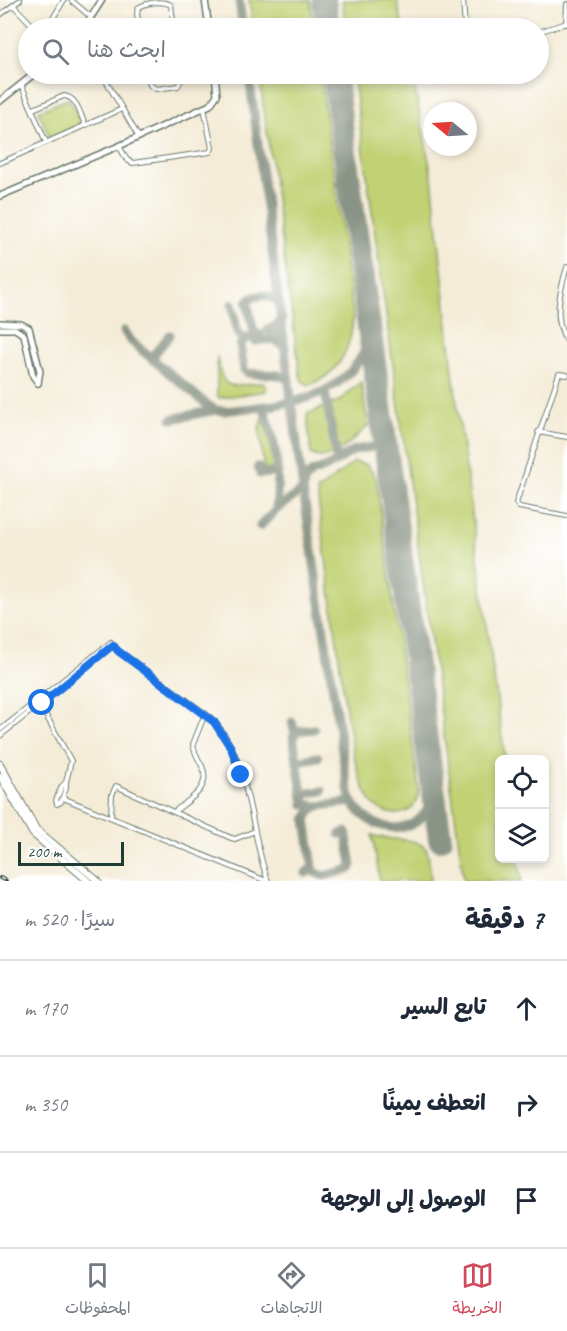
<!DOCTYPE html>
<html lang="ar">
<meta charset="utf-8">
<style>
:root{--surface:#fff;--page:#f6f6f7;--text:#1f2937;--muted:#747a83;--line:#e0e1e3;--accent:#d1495b}
body{margin:0;font-family:Caveat,"Playpen Sans Arabic",sans-serif;background:var(--page);color:var(--text);direction:rtl}
.controls{position:absolute;right:18px;bottom:18px;display:grid;overflow:hidden;border-radius:9px;box-shadow:0 3px 9px #0003}
.controls button{width:54px;height:54px;display:grid;place-items:center;padding:0;border:0;border-bottom:2px solid var(--line);background:var(--surface);color:var(--text);font:30px sans-serif}
.compass{position:absolute;left:423px;top:102px;width:54px;height:54px;border-radius:50%;background:var(--surface);box-shadow:0 3px 9px #0003;rotate:288deg}
.scale{position:absolute;left:18px;bottom:15px;width:106px;box-sizing:border-box;padding-left:6px;border:3px solid #1f3d34;border-top:0;font-size:16px;line-height:21px;white-space:nowrap;color:#1f3d34;-webkit-text-stroke:4px #fff;paint-order:stroke}
.stop{position:absolute;width:18px;height:18px;margin:-14px;border:4px solid #1a73e8;border-radius:50%;background:#fff}
.stop.end{background:#1a73e8;border-color:#fff;box-shadow:0 2px 6px #0008}
.list{margin:0;padding:0;list-style:none}
h2{display:flex;justify-content:space-between;align-items:center;height:78px;margin:0;padding:0 24px;font-size:26px}
h2 small{font-size:20px;font-weight:400;color:var(--muted)}
.list li{display:grid;grid-template-columns:39px 1fr auto;gap:18px;align-items:center;box-sizing:border-box;height:96px;padding:0 24px;border-top:2px solid var(--line)}
.list b{display:block;font-size:22px;white-space:nowrap}
.list em{font-size:20px;font-style:normal;color:var(--muted)}
.icon{flex:none;width:33px;height:33px;fill:none;stroke:currentColor;stroke-width:2;stroke-linecap:round;stroke-linejoin:round}
.map{position:relative;flex:none;width:567px;height:881px;overflow:hidden;direction:ltr}
.search{position:absolute;background:var(--surface);box-shadow:0 3px 9px #0003;left:18px;right:18px;top:18px;height:66px;display:flex;align-items:center;gap:15px;box-sizing:border-box;padding:0 21px;border-radius:33px;color:var(--muted);font-size:22px}
.sheet{height:366px;background:var(--surface)}
nav{display:flex;justify-content:space-around;align-items:center;box-sizing:border-box;height:84px;border-top:2px solid var(--line);background:var(--surface);font-size:16px;color:var(--muted)}
nav a{display:grid;justify-items:center;gap:3px}
nav .on{color:var(--accent)}
.map>svg:first-child{display:block}
</style>
<div class="map">
<svg width="567" height="881" viewBox="0 0 567 881">
<rect width="100%" height="100%" fill="#fff"/>
<filter id="ink" filterUnits="userSpaceOnUse"><feTurbulence type="fractalNoise" baseFrequency=".0167" numOctaves="2"/><feDisplacementMap in="SourceGraphic" scale="12" xChannelSelector="R" yChannelSelector="G"/><feConvolveMatrix kernelMatrix="1 2 1 2 8 2 1 2 1" color-interpolation-filters="sRGB"/></filter>
<filter id="wash" filterUnits="userSpaceOnUse"><feTurbulence type="fractalNoise" baseFrequency=".008" numOctaves="4" result="noise"/><feDisplacementMap in="SourceGraphic" scale="24" xChannelSelector="R" yChannelSelector="G"/><feGaussianBlur stdDeviation="1.35" result="paint"/><feColorMatrix in="noise" values="0 0 0 0 0 0 0 0 0 0 0 0 0 0 0 0 0 1.4 0 .05"/><feComposite in="paint" operator="in"/></filter>
<g filter="url(#wash)">
<rect width="100%" height="100%" fill="#f4ecd7"/>
<g fill="#c1d173" stroke="#708754" stroke-width="1.5">
<polygon points="249,0 310,0 314,28 253,28"/>
<polygon points="342,0 397,0 403,28 346,28"/>
<path d="M 259,74 L 320,74 L 353,314 C 353,344 340,376 308,385 L 302,381 L 300,375 Z"/>
<polygon points="353,74 412,74 432,177 454,381 505,759 500,760 500,858 518,859 522,881 464,881"/>
<polygon points="68,99 73,105 81,124 50,138 38,111"/>
<path d="M 217,356 C 223,395 230,385 262,383 L 266,386 L 266,391 L 219,398 L 217,395 Z"/>
<path d="M 361,382 L 368,425 L 366,428 C 352,440 331,466 311,454 L 307,414 L 339,401 Z"/>
<path d="M 262,420 L 268,420 C 276,432 280,453 279,467 L 264,470 L 259,427 Z"/>
<path d="M 354,462 L 367,465 L 376,478 L 419,791 C 418,799 416,806 409,810 C 396,819 376,811 369,798 C 351,767 346,709 341,673 C 333,612 325,552 317,491 Z"/>
<path d="M 372,835 C 388,842 420,835 427,851 C 430,860 430,872 431,881 L 380,881 Z"/>
</g>
<g fill="none" stroke-linecap="round" stroke-linejoin="round">
<g stroke="#8a9486" stroke-width="9">
<polyline points="239,0 243,28"/>
<path d="M 249,74 L 303,490 L 347,784 C 349,792 350,800 355,806 C 371,831 413,838 428,808 C 431,803 432,796 433,790"/>
<path d="M 280,303 C 270,295 256,292 247,302 L 254,332 L 260,335 L 246,338 L 240,345 L 244,370 L 248,373 C 261,375 280,371 289,381"/>
<polyline points="232,304 238,334 246,338"/>
<polyline points="282,319 276,326 267,330 276,331 284,338"/>
<path d="M 124,331 L 132,342 L 205,403 L 215,410 L 225,411 C 269,405 318,406 351,371 C 359,362 365,351 371,340"/>
<path d="M 255,341 C 270,339 273,337 285,347"/>
<polyline points="154,361 155,353 170,335"/>
<polyline points="325,392 337,460"/>
<path d="M 263,406 C 277,445 280,469 276,510"/>
<polyline points="172,419 215,410"/>
<polyline points="258,467 260,474 278,472"/>
<polyline points="260,526 276,510 303,490 304,482 311,473 327,467 355,450 385,445"/>
<polyline points="292,722 294,730 297,731"/>
<polyline points="314,729 297,731 293,737 304,804 318,806"/>
<polyline points="297,763 303,760 318,757"/>
<polyline points="304,804 305,796 309,793 322,791"/>
<polyline points="313,867 314,872 324,876 350,869 352,865 346,832 340,834"/>
<polyline points="306,873 313,867 306,820 311,810 318,806 352,802"/>
</g>
<g stroke="#8a9486" stroke-width="24">
<polyline points="324,0 328,28"/>
<polyline points="334,74 440,839"/>
</g>
</g>
</g>
<g filter="url(#ink)">
<g fill="none" stroke-linecap="round" stroke-linejoin="round">
<defs>
<g id="street">
<polyline points="71,0 91,17"/>
<polyline points="463,0 465,28"/>
<polyline points="14,6 35,28"/>
<polyline points="0,15 20,0"/>
<polyline points="566,24 567,4"/>
<polyline points="47,28 64,0"/>
<path d="M 139,28 L 137,13 L 138,8 C 147,2 163,0 171,5 L 174,28"/>
<polyline points="538,32 567,23"/>
<polyline points="102,74 138,136"/>
<polyline points="147,74 150,85 156,89 178,86 181,80 181,74"/>
<polyline points="21,84 46,142"/>
<path d="M 33,109 L 64,96 C 77,97 80,114 85,124"/>
<polyline points="119,146 127,160 133,163 210,152 212,148 204,108"/>
<polyline points="0,163 122,109"/>
<path d="M 567,267 C 560,291 552,319 567,341"/>
<polyline points="567,375 559,374 516,503 519,507 567,516"/>
<polyline points="538,432 567,437"/>
<polyline points="41,702 42,708 71,761 66,782 66,788 61,802 57,804 56,800 62,786 66,782"/>
<path d="M 0,730 L 111,642 L 118,651 L 210,717 C 251,757 249,830 268,881"/>
<polyline points="0,736 113,645"/>
<polyline points="63,798 264,880"/>
<path d="M 175,811 C 190,799 212,788 202,766 C 198,759 194,752 193,744 L 205,714"/>
<polyline points="111,817 112,795 116,786 231,838 235,839 255,831"/>
</g>
<g id="secondary">
<polyline points="205,0 209,28"/>
<polyline points="84,28 102,0"/>
<polyline points="0,101 34,74"/>
<polyline points="0,196 119,146 210,105 217,95 215,74"/>
<polyline points="0,323 21,324 29,328 40,371 38,383"/>
<polyline points="0,329 15,329 24,335 33,376 38,383"/>
</g>
<g id="primary">
<polyline points="0,764 36,829 98,881"/>
<polyline points="0,776 33,834 88,881"/>
</g>
</defs>
<use href="#street" stroke="#6a7a6d" stroke-width="6"/>
<use href="#secondary" stroke="#6a7a6d" stroke-width="8"/>
<use href="#primary" stroke="#6a7a6d" stroke-width="8"/>
<use href="#street" stroke="#fff" stroke-width="4"/>
<use href="#secondary" stroke="#fff" stroke-width="5"/>
<use href="#primary" stroke="#fff" stroke-width="6"/>
<defs>
<polyline id="rail" points="0,878 6,881"/>
</defs>
<use href="#rail" stroke="#1f3d34" stroke-width="4"/>
<use href="#rail" stroke="#fff" stroke-width="1.5" stroke-dasharray="4.5" stroke-linecap="butt"/>
</g>
</g>
<g fill="none" stroke-linecap="round" stroke-linejoin="round" filter="url(#ink)">
<polyline stroke="#1a73e8" stroke-width="8" points="42,703 113,645 118,651 214,722 231,748 241,775"/>
</g>
</svg>
<div class="controls">
<button><svg class="icon" aria-label="locate" viewBox="0 0 24 24"><circle cx="12" cy="12" r="6"/><path d="M12 2v4M12 18v4M2 12h4M18 12h4"/></svg></button>
<button><svg class="icon" aria-label="layers" viewBox="0 0 24 24"><path d="M12 4l9 5-9 5-9-5zM3 14l9 5 9-5"/></svg></button>
</div>
<svg class="compass" viewBox="-18 -18 36 36"><path d="M0-13l5 13h-10z" fill="#e53935"/><path d="M0 13l5-13h-10z" fill="#747a83"/></svg>
<div class="scale">200 m</div>
<div class="stop" style="left:42px;top:703px"></div>
<div class="stop end" style="left:241px;top:775px"></div>
<div class="search"><svg class="icon" aria-label="search" viewBox="0 0 24 24"><circle cx="10" cy="10" r="6"/><path d="M15 15l6 6"/></svg>ابحث هنا</div>
</div>
<section class="sheet">
<h2>7 دقيقة<small>سيرًا · 520 m</small></h2>
<ul class="list">
<li><svg class="icon" aria-label="ahead" viewBox="0 0 24 24"><path d="M12 20V5M6 11l6-6 6 6"/></svg><div><b>تابع السير</b></div><em>170 m</em></li>
<li><svg class="icon" aria-label="right" viewBox="0 0 24 24"><path d="M7 20v-9h11M14 6l5 5-5 5"/></svg><div><b>انعطف يمينًا</b></div><em>350 m</em></li>
<li><svg class="icon" aria-label="arrive" viewBox="0 0 24 24"><path d="M6 21V4h12l-3 4 3 4H6"/></svg><div><b>الوصول إلى الوجهة</b></div></li>
</ul>
</section>
<nav>
<a class="on"><svg class="icon" aria-label="map" viewBox="0 0 24 24"><path d="M3 6l6-2 6 2 6-2v14l-6 2-6-2-6 2zM9 4v14M15 6v14"/></svg>الخريطة</a>
<a><svg class="icon" aria-label="directions" viewBox="0 0 24 24"><path d="M12 3l9 9-9 9-9-9zM9 14v-3h6M13 9l2 2-2 2"/></svg>الاتجاهات</a>
<a><svg class="icon" aria-label="saved" viewBox="0 0 24 24"><path d="M7 4h10v16l-5-4-5 4z"/></svg>المحفوظات</a>
</nav>
